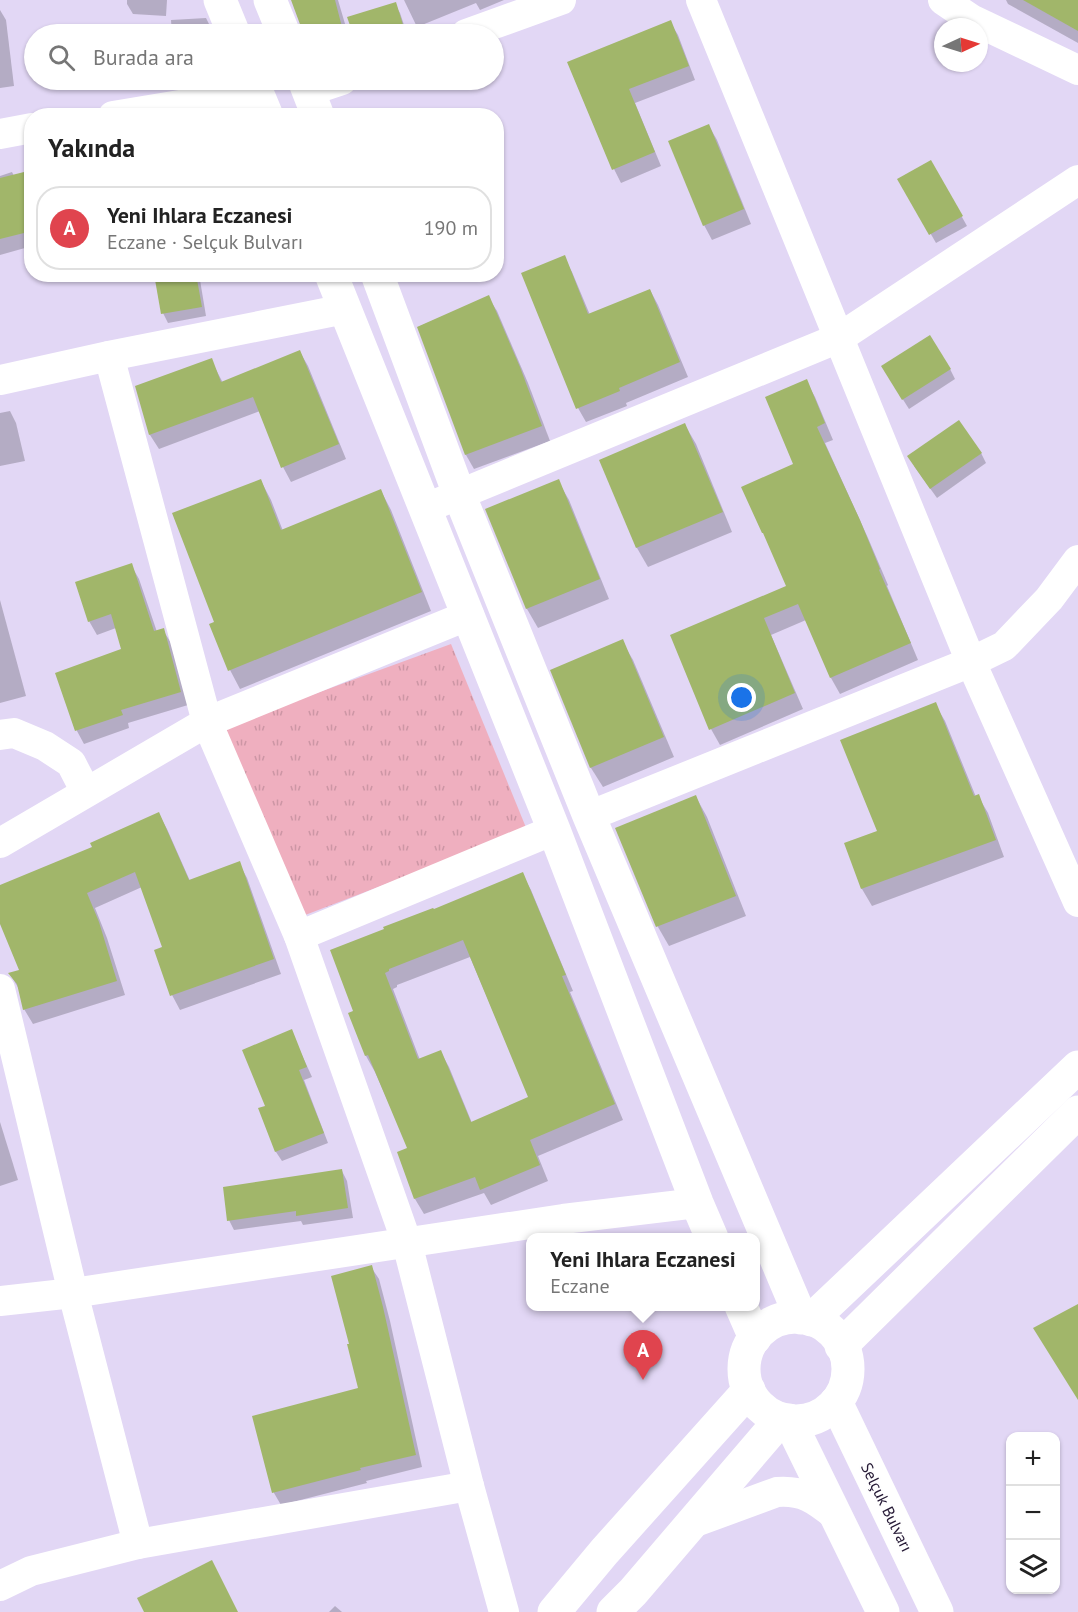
<!DOCTYPE html>
<html lang="tr">
<meta charset="utf-8">
<style>
:root{--surface:#fff;--page:#f6f6f6;--text:#222;--muted:#767676;--line:#e0e0e0;--accent:#d93025}
body{margin:0;font-family:"PT Sans",sans-serif;background:var(--page);color:var(--text)}
.controls{position:absolute;right:18px;bottom:18px;display:grid;overflow:hidden;border-radius:12px;box-shadow:0 2px 4px #0004}
.controls button{width:54px;height:54px;display:grid;place-items:center;padding:0;border:0;border-bottom:2px solid var(--line);background:var(--surface);color:var(--text);font:30px sans-serif}
.compass{position:absolute;left:934px;top:18px;width:54px;height:54px;border-radius:50%;background:var(--surface);box-shadow:0 2px 4px #0004;rotate:86deg}
.you{position:absolute;left:742px;top:698px;width:21px;height:21px;margin:-15px;border:4px solid #fff;border-radius:50%;background:#1a73e8;box-shadow:0 0 0 9px #1a73e833}
.badge{display:grid;place-items:center;width:39px;height:39px;border-radius:50%;background:var(--accent);color:#fff;font-size:20px;font-weight:700}
.pin{position:absolute;translate:-50% -50px;filter:drop-shadow(0 2px 3px #0008)}
.pin::after{content:'';position:absolute;top:32px;width:21px;height:18px;background:inherit;clip-path:polygon(0 0,100% 0,50% 100%)}
.popup{position:absolute;left:526px;top:1233px;width:234px;height:78px;box-sizing:border-box;display:grid;place-content:center;border-radius:12px;background:var(--surface);filter:drop-shadow(0 2px 4px #0005);font-size:20px;white-space:nowrap;color:var(--muted)}
.popup b{font-size:22px;color:var(--text)}
.popup::after{content:'';position:absolute;left:50%;top:100%;margin-left:-12px;border:12px solid transparent;border-top-color:var(--surface)}
.list{margin:0;padding:0;list-style:none}
h2{display:flex;justify-content:space-between;align-items:center;height:78px;margin:0;padding:0 24px;font-size:26px}
h2 small{font-size:20px;font-weight:400;color:var(--muted)}
.list li{display:grid;grid-template-columns:39px 1fr auto;gap:18px;align-items:center;box-sizing:border-box;height:84px;margin:0 12px 12px;padding:0 12px;border:2px solid var(--line);border-radius:24px}
.list b{display:block;font-size:22px;white-space:nowrap}
.list p{margin:0;font-size:20px;white-space:nowrap;color:var(--muted)}
.list em{font-size:20px;font-style:normal;color:var(--muted)}
.icon{flex:none;width:33px;height:33px;fill:none;stroke:currentColor;stroke-width:2;stroke-linecap:round;stroke-linejoin:round}
.map{position:relative;flex:none;width:1078px;height:1612px;overflow:hidden}
.search{position:absolute;background:var(--surface);box-shadow:0 2px 4px #0004;left:24px;top:24px;width:480px;height:66px;display:flex;align-items:center;gap:15px;box-sizing:border-box;padding:0 21px;border-radius:33px;color:var(--muted);font-size:22px}
.panel{position:absolute;background:var(--surface);box-shadow:0 2px 4px #0004;left:24px;top:108px;width:480px;height:174px;border-radius:24px}
.map>svg:first-child{display:block}
</style>
<div class="map">
<svg width="1078" height="1612" viewBox="0 0 1078 1612">
<defs>
<pattern id="park-tufts" width="24" height="20" patternUnits="userSpaceOnUse" patternTransform="scale(1.5)"><rect width="24" height="20" fill="#efafbf"/><path d="M3 7l-1-3M5 7V3M7 7l1-3M15 17l-1-3M17 17v-4M19 17l1-3" fill="none" stroke="#cd96a5"/></pattern>
</defs>
<rect width="100%" height="100%" fill="#e2d7f5"/>
<polygon fill="url(#park-tufts)" points="451,644 527,830 300,917 224,727"/>
<g fill="#0003" fill-rule="evenodd">
<polygon points="127,0 167,0 166,16 133,14 127,4"/>
<polygon points="293,0 338,0 348,34 303,34 303,27"/>
<polygon points="404,0 504,0 480,10 476,3 417,27"/>
<polygon points="1006,0 1078,0 1078,43 1008,4"/>
<polygon points="395,4 400,13 407,34 354,34 349,18"/>
<polygon points="0,10 6,20 14,86 0,88"/>
<polygon points="206,18 214,34 172,34 171,20"/>
<polygon points="670,22 678,35 695,80 635,103 661,166 621,183 614,169 569,63"/>
<polygon points="709,126 717,140 751,224 712,240 704,225"/>
<polygon points="931,162 967,226 936,243 899,179"/>
<polygon points="12,172 14,176 32,172 32,246 0,255 0,176"/>
<polygon points="564,257 572,272 590,315 650,290 658,305 688,377 626,403 627,406 586,422 578,408"/>
<polygon points="156,274 199,274 206,316 168,323 163,313"/>
<polygon points="488,297 497,311 528,383 550,441 474,469 466,455 418,327"/>
<polygon points="300,352 308,366 346,459 291,482 283,467 260,411 159,449 150,435 137,387 211,360 223,383"/>
<polygon points="950,369 955,379 909,409 888,376"/>
<polygon points="806,381 815,397 833,440 825,443 868,538 888,585 887,586 918,660 840,694 831,678 806,620 771,635 803,709 720,745 711,729 672,636 787,587 795,465"/>
<polygon points="10,411 16,423 25,461 0,466 0,413"/>
<polygon points="685,425 696,444 732,532 648,567 637,548 601,460"/>
<polygon points="981,453 986,463 937,498 914,466"/>
<polygon points="261,481 271,500 283,531 381,491 391,510 431,611 240,689 230,670 216,623"/>
<polygon points="558,481 569,500 609,599 538,628 527,609 487,510"/>
<polygon points="131,565 139,579 157,632 163,630 171,643 188,705 128,723 129,728 84,744 77,731 57,674 123,650 116,628 97,635 89,621"/>
<polygon points="0,600 26,696 0,703"/>
<polygon points="622,641 633,660 674,757 603,787 591,768 552,671"/>
<polygon points="935,704 945,721 976,797 978,796 988,813 1004,857 872,906 862,889 846,844 879,832"/>
<polygon points="696,797 707,817 746,916 669,946 658,927 616,829"/>
<polygon points="159,814 167,829 190,881 239,863 247,878 281,974 180,1010 172,995 164,948 142,887 95,908 107,938 125,995 33,1024 24,1009 19,989 10,974 21,971 0,920 0,886 94,847"/>
<path d="M 522,874 L 531,890 L 573,991 L 570,992 L 623,1120 L 538,1156 L 548,1181 L 491,1205 L 484,1193 L 424,1214 L 415,1199 L 399,1152 L 409,1149 L 375,1072 L 366,1056 L 350,1014 L 355,1012 L 332,950 L 433,911 ZM 470,957 L 530,1098 L 472,1123 L 449,1067 L 440,1051 L 420,1060 L 393,989 L 397,987 L 397,985 Z"/>
<polygon points="291,1031 312,1077 304,1080 328,1143 282,1161 276,1152 260,1109 267,1107"/>
<polygon points="0,1122 18,1180 0,1186"/>
<polygon points="342,1171 347,1181 353,1218 303,1225 301,1221 234,1230 229,1220"/>
<polygon points="371,1267 379,1279 390,1321 422,1467 366,1481 367,1483 281,1505 274,1493 254,1417 360,1389"/>
<polygon points="335,1606 342,1612 329,1612"/>
</g>
<g fill="#a1b66a" fill-rule="evenodd">
<polygon points="291,0 335,0 342,27 317,34 302,34 301,27"/>
<polygon points="1023,0 1078,0 1078,31"/>
<polygon points="396,2 404,28 384,34 353,34 347,17"/>
<polygon points="671,20 689,66 629,89 655,152 612,170 567,62"/>
<polygon points="709,124 744,209 703,226 668,141"/>
<polygon points="931,160 963,216 929,235 897,179"/>
<polygon points="32,170 32,231 0,239 0,178"/>
<polygon points="565,255 588,314 650,289 680,362 619,388 620,391 576,409 521,273"/>
<polygon points="154,274 196,274 202,307 161,314"/>
<polygon points="489,295 520,367 542,426 465,455 417,327"/>
<polygon points="930,335 951,369 902,400 881,366"/>
<polygon points="300,350 339,444 281,468 253,397 149,435 135,386 212,358 221,382"/>
<polygon points="807,379 825,423 817,427 860,520 880,569 879,570 911,643 830,678 798,604 764,618 795,693 709,730 670,635 786,586 763,533 762,533 741,487 793,464 765,397"/>
<polygon points="959,420 982,453 930,489 907,456"/>
<polygon points="685,423 723,512 636,548 599,460"/>
<polygon points="261,479 281,530 381,489 422,592 228,671 209,624 214,622 172,513"/>
<polygon points="559,479 600,579 526,609 485,509"/>
<polygon points="132,563 154,631 164,628 181,692 121,710 123,715 75,731 55,673 121,649 111,614 88,622 75,582"/>
<polygon points="623,639 664,737 590,768 550,670"/>
<polygon points="936,702 974,796 979,794 996,840 861,889 844,843 877,831 840,740"/>
<polygon points="696,795 736,896 656,927 615,828"/>
<polygon points="159,812 189,880 240,861 274,959 170,996 154,950 162,947 135,872 87,893 99,922 117,981 23,1010 17,984 8,973 19,970 0,924 0,885 92,847 90,843"/>
<path d="M 523,872 L 566,975 L 562,976 L 615,1104 L 530,1140 L 540,1165 L 480,1190 L 475,1177 L 414,1199 L 397,1152 L 407,1148 L 368,1055 L 365,1056 L 348,1013 L 353,1011 L 330,950 L 384,929 L 383,927 L 433,908 L 434,909 ZM 463,940 L 528,1097 L 471,1122 L 441,1050 L 418,1059 L 385,973 L 389,971 L 389,969 Z"/>
<polygon points="292,1029 307,1067 299,1070 324,1133 275,1152 258,1108 265,1106 242,1050"/>
<polygon points="342,1169 348,1208 296,1216 296,1211 227,1221 223,1187"/>
<polygon points="372,1265 383,1307 416,1455 360,1468 361,1470 272,1493 252,1416 358,1388 347,1344 349,1344 331,1276"/>
<polygon points="1078,1304 1078,1400 1033,1328"/>
<polygon points="212,1560 238,1612 144,1612 137,1598"/>
</g>
<g fill="none" stroke-linecap="round" stroke-linejoin="round">
<g stroke="#fff" stroke-width="30">
<polyline points="701,0 971,662 1078,902"/>
<polyline points="943,0 971,19 1078,70"/>
<polyline points="466,34 561,0"/>
<polyline points="309,91 342,80"/>
<polyline points="113,116 258,92"/>
<polyline points="0,134 32,128"/>
<polyline points="109,356 207,722 299,936 407,1243 469,1486 504,1612"/>
<polyline points="0,380 109,356 345,309"/>
<polyline points="426,508 839,338 1078,180"/>
<polyline points="0,735 14,733 45,746 71,763 86,792"/>
<polyline points="589,816 971,662 1004,646 1049,599 1078,560"/>
<polyline points="0,843 207,722 469,615"/>
<polyline points="299,936 554,830"/>
<polyline points="0,989 73,1293 138,1544"/>
<polyline points="0,1301 73,1293 563,1219 697,1203"/>
<path d="M 690,1524 L 777,1492 C 803,1490 815,1499 835,1515"/>
<polyline points="0,1586 31,1571 138,1544 469,1486"/>
</g>
<g stroke="#fff" stroke-width="33">
<polyline points="220,0 234,34"/>
<polyline points="270,0 284,34"/>
<polyline points="252,80 267,116"/>
<polyline points="304,80 318,116"/>
<polyline points="331,274 554,830 697,1203 712,1238"/>
<polyline points="377,274 459,494 589,816 801,1318"/>
<polyline points="741,1306 755,1338"/>
<circle cx="796" cy="1369" r="52"/>
<polyline points="811,1320 1078,1067"/>
<polyline points="841,1346 1078,1112"/>
<polyline points="836,1402 937,1612"/>
<polyline points="789,1420 883,1612"/>
<polyline points="554,1612 604,1552 749,1390"/>
<polyline points="613,1612 633,1592 781,1419"/>
</g>
</g>
<g text-anchor="middle" stroke-width="4.5" stroke-linejoin="round" paint-order="stroke">
<g font-size="16" fill="#241834" stroke="#fefefe">
<text transform="translate(887 1507) rotate(64)" y="6">Selçuk Bulvarı</text>
</g>
</g>
</svg>
<div class="controls">
<button>+</button>
<button>−</button>
<button><svg class="icon" aria-label="layers" viewBox="0 0 24 24"><path d="M12 4l9 5-9 5-9-5zM3 14l9 5 9-5"/></svg></button>
</div>
<svg class="compass" viewBox="-18 -18 36 36"><path d="M0-13l5 13h-10z" fill="#e53935"/><path d="M0 13l5-13h-10z" fill="#767676"/></svg>
<div class="you"></div>
<div class="pin badge" style="left:643px;top:1380px;background:#e0444e">A</div>
<div class="popup"><b>Yeni Ihlara Eczanesi</b>Eczane</div>
<div class="search"><svg class="icon" aria-label="search" viewBox="0 0 24 24"><circle cx="10" cy="10" r="6"/><path d="M15 15l6 6"/></svg>Burada ara</div>
<section class="panel">
<h2>Yakında<small></small></h2>
<ul class="list">
<li><span class="badge" style="background:#e0444e">A</span><div><b>Yeni Ihlara Eczanesi</b><p>Eczane · Selçuk Bulvarı</p></div><em>190 m</em></li>
</ul>
</section>
</div>
